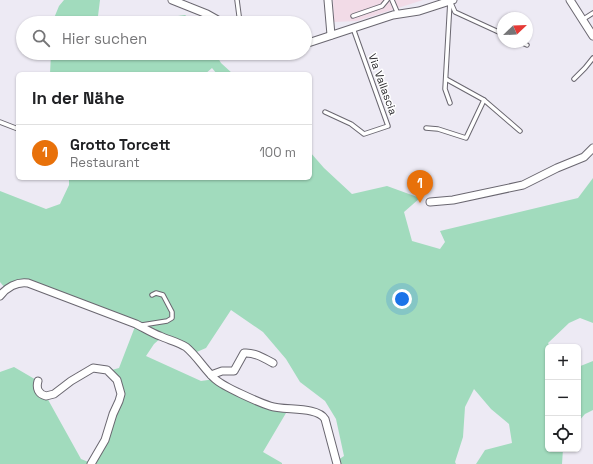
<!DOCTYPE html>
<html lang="de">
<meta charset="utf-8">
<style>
:root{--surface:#fff;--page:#f2f2f2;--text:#202124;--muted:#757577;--line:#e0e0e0;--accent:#888129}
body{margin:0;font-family:"Space Grotesk",sans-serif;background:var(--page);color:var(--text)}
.controls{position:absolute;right:12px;bottom:12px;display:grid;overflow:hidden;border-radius:6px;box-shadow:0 1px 3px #0004}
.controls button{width:36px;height:36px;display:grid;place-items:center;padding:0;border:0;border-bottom:1px solid var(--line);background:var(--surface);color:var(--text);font:20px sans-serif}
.compass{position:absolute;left:497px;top:12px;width:36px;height:36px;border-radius:50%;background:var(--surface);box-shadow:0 1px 3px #0004;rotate:67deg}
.you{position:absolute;left:402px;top:299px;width:14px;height:14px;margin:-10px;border:3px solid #fff;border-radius:50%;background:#1a73e8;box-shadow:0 0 0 6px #1a73e833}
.badge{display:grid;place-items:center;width:26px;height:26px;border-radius:50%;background:var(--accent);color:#fff;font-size:13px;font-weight:700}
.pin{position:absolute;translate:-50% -33px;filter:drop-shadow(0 1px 2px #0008)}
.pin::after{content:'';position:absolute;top:21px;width:14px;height:12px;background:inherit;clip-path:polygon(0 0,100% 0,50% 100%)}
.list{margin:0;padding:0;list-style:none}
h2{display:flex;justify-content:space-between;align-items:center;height:52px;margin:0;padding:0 16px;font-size:17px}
h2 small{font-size:13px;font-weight:400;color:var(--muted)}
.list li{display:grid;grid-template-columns:26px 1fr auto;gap:12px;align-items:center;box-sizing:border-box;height:56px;padding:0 16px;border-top:1px solid var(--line)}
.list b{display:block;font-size:15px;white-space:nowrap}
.list p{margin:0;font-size:13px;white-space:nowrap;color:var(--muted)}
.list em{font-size:13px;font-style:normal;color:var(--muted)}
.icon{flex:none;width:22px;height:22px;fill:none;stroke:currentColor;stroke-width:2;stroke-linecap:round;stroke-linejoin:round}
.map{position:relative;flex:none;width:593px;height:464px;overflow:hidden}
.search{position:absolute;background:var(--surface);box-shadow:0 1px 3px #0004;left:16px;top:16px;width:296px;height:44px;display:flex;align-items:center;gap:10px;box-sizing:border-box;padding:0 14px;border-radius:22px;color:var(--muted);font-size:15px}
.panel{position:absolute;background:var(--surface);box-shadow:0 1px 3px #0004;left:16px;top:72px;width:296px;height:108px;border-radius:6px}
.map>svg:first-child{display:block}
</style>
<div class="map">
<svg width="593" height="464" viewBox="0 0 593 464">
<rect width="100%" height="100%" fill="#edeaf4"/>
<polygon fill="#f2dbe7" points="333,0 423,0 357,21 334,22"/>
<g fill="#a1dbbd">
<polygon points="64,0 100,0 98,16 103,23 52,23 59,6"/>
<polygon points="185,15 195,23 147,23 150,20"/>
<polygon points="51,53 215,53 221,63 233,74 217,74 212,68 205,74 50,74"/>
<polygon points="310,152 324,168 352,194 387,186 420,198 404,212 412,241 440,249 445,242 440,231 578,198 593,178 593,323 580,318 569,323 548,343 550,347 548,347 548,449 563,449 562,464 476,464 485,450 512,443 509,424 491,409 474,389 465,407 463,437 455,462 456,464 332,464 344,456 336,419 325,401 300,382 286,359 263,332 231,310 206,348 192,354 162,337 154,344 146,356 201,381 215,379 267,408 286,413 263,452 282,463 282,464 0,464 0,372 14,367 38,381 37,384 46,396 81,459 91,463 102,446 121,394 108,371 119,368 136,324 28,283 6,289 0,282 0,191 46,209 60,204 69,185 69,178 310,178"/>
<polygon points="593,361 593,410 585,414 578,422 578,367"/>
</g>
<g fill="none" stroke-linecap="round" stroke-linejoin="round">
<defs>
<g id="lane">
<polyline points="237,0 240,23"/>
<polyline points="392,0 398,14"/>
<polyline points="450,1 445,89 450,103"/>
<polyline points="451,3 455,12 503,34"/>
<polyline points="353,16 382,6 387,0"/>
<polyline points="582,20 593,13"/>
<polyline points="520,42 527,45"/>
<polyline points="446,79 484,100 520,131"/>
<polyline points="574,79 585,68 593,58"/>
<polyline points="325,112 351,124 364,134 388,126 353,28"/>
<polyline points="0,122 18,129"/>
<polyline points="426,128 438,129 466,138 484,100"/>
<polyline points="142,325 167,321 172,318 172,312 163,295 156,293 152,295"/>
</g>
<g id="street">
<polyline points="172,0 207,14 223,23"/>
<polyline points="328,0 331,35"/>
<polyline points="570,0 593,36"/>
<polyline points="305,44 393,15 419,11 453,0"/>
<polyline points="430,202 453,200 523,185 557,168 584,157 593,148"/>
<path d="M 0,296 C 6,288 17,281 28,283 L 136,324 C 144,328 152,333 160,336 C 169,340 178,342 186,347 C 197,356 204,369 215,379 C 224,387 258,402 270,406 C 284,411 317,406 325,419 L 337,464"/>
<path d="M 211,375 L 222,371 L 234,371 L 244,353 C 254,352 264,358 273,363"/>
<path d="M 38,381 C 36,388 38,394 46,396 L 54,394 L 71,381 L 93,368 L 107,370 L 117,380 L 121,394 L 119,401 L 113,414 L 105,440 L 91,464"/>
</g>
</defs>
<use href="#lane" stroke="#6a6770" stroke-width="5.5"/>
<use href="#street" stroke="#6a6770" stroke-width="9"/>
<use href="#lane" stroke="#fff" stroke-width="3.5"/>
<use href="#street" stroke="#fff" stroke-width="7"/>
</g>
<g text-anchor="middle" stroke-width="3" stroke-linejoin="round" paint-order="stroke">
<g font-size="11" fill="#2c2b2f" stroke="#fff">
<text transform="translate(383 84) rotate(70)" y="4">Via Vallascia</text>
</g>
</g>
</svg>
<div class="controls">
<button>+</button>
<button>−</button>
<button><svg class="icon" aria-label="locate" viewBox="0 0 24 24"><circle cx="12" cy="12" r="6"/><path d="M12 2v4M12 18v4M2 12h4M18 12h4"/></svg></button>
</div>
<svg class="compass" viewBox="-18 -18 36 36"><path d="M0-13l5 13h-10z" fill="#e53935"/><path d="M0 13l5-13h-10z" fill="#757577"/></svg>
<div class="you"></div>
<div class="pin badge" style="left:420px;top:203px;background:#e8710a">1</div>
<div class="search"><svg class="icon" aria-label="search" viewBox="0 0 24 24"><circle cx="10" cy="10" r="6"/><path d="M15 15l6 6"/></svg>Hier suchen</div>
<section class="panel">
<h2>In der Nähe<small></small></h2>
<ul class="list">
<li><span class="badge" style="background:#e8710a">1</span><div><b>Grotto Torcett</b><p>Restaurant</p></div><em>100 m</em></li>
</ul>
</section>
</div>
